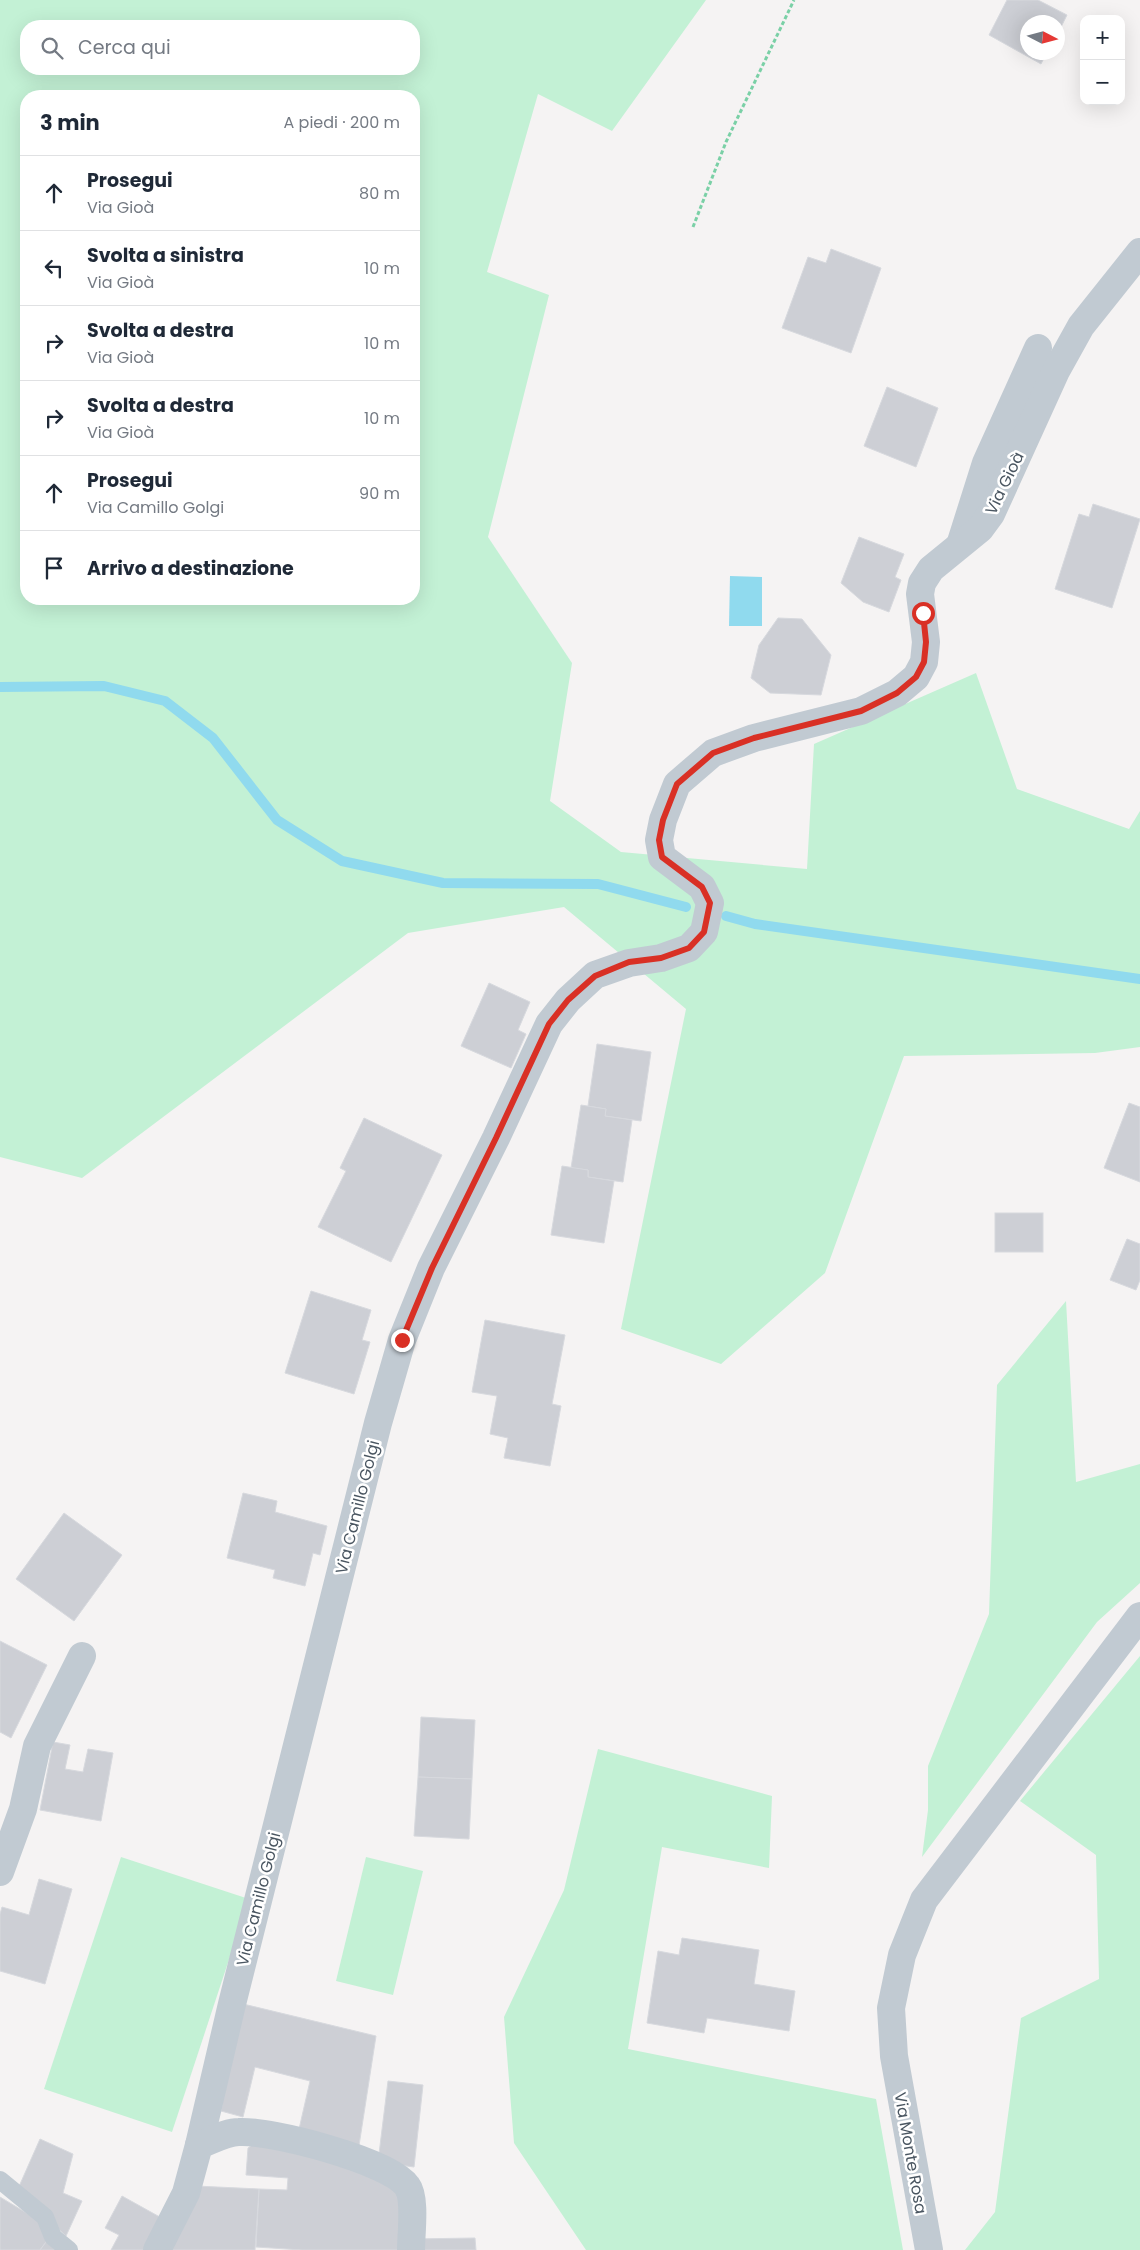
<!DOCTYPE html>
<html lang="it">
<meta charset="utf-8">
<style>
:root{--surface:#fff;--page:#f6f6f7;--text:#1f2937;--muted:#747a83;--line:#e0e1e3}
body{margin:0;font-family:Poppins,sans-serif;background:var(--page);color:var(--text)}
.controls{position:absolute;right:15px;top:15px;display:grid;overflow:hidden;border-radius:10px;box-shadow:0 5px 20px #0002}
.controls button{width:45px;height:45px;display:grid;place-items:center;padding:0;border:0;border-bottom:1px solid var(--line);background:var(--surface);color:var(--text);font:25px sans-serif}
.compass{position:absolute;left:1020px;top:15px;width:45px;height:45px;border-radius:50%;background:var(--surface);box-shadow:0 5px 20px #0002;rotate:96deg}
.stop{position:absolute;width:15px;height:15px;margin:-11px;border:4px solid #d93025;border-radius:50%;background:#fff}
.stop.end{background:#d93025;border-color:#fff;box-shadow:0 1px 5px #0008}
.list{margin:0;padding:0;list-style:none}
h2{display:flex;justify-content:space-between;align-items:center;height:65px;margin:0;padding:0 20px;font-size:21px}
h2 small{font-size:16px;font-weight:400;color:var(--muted)}
.list li{display:grid;grid-template-columns:32px 1fr auto;gap:15px;align-items:center;box-sizing:border-box;height:75px;padding:0 20px;border-top:1px solid var(--line)}
.list b{display:block;font-size:19px;white-space:nowrap}
.list p{margin:0;font-size:16px;white-space:nowrap;color:var(--muted)}
.list em{font-size:16px;font-style:normal;color:var(--muted)}
.icon{flex:none;width:28px;height:28px;fill:none;stroke:currentColor;stroke-width:2;stroke-linecap:round;stroke-linejoin:round}
.map{position:relative;flex:none;width:1140px;height:2250px;overflow:hidden}
.search{position:absolute;background:var(--surface);box-shadow:0 5px 20px #0002;left:20px;top:20px;width:400px;height:55px;display:flex;align-items:center;gap:12px;box-sizing:border-box;padding:0 18px;border-radius:20px;color:var(--muted);font-size:19px}
.panel{position:absolute;background:var(--surface);box-shadow:0 5px 20px #0002;left:20px;top:90px;width:400px;height:515px;border-radius:20px}
.map>svg:first-child{display:block}
</style>
<div class="map">
<svg width="1140" height="2250" viewBox="0 0 1140 2250">
<rect width="100%" height="100%" fill="#f5f3f3"/>
<g fill="#c3f1d5" fill-rule="evenodd">
<path d="M 0,0 L 706,0 L 612,131 L 538,94 L 487,272 L 549,295 L 488,537 L 572,663 L 550,801 L 621,852 L 807,869 L 814,744 L 976,673 L 1017,789 L 1129,829 L 1140,811 L 1140,1047 L 1095,1053 L 904,1056 L 825,1273 L 721,1364 L 621,1329 L 686,1009 L 564,907 L 408,933 L 82,1178 L 0,1157 ZM 26,26 L 414,26 L 414,69 L 26,69 ZM 26,96 L 414,96 L 414,599 L 26,599 Z"/>
<polygon points="1066,1301 1076,1482 1140,1464 1140,1583 1097,1622 922,1857 928,1810 928,1766 989,1614 997,1385"/>
<polygon points="1140,1656 1140,2250 965,2250 995,2212 1021,2018 1099,1979 1096,1855 1020,1801"/>
<polygon points="598,1749 772,1796 769,1868 662,1847 628,2049 876,2099 903,2250 586,2250 514,2143 504,2017 564,1890"/>
<polygon points="121,1857 249,1899 172,2132 44,2089"/>
<polygon points="366,1857 423,1871 393,1995 336,1981"/>
</g>
<polygon fill="#90daee" points="730,576 762,577 762,626 729,626"/>
<g fill="none" stroke-linecap="round" stroke-linejoin="round">
<g stroke="#90daee" stroke-width="10">
<polyline points="0,687 104,686 165,701 213,738 277,820 342,861 443,883 598,884 686,907"/>
<polyline points="726,916 755,924 1140,979"/>
</g>
</g>
<g fill="#cdcfd5" stroke="#d7d9de">
<polygon points="1007,0 1038,0 1067,15 1058,33 1058,22 1028,22 1028,52 1047,52 1041,64 989,35"/>
<polygon points="831,249 881,268 851,353 782,328 808,257 826,263"/>
<polygon points="887,387 938,408 916,467 864,446"/>
<polygon points="1093,504 1140,519 1112,608 1055,589 1079,514 1089,517"/>
<polygon points="859,537 904,554 895,577 901,580 889,612 863,602 841,583"/>
<polygon points="778,618 802,619 831,655 821,695 770,693 751,678 759,645"/>
<polygon points="489,983 530,1002 518,1030 526,1034 511,1068 461,1046"/>
<polygon points="597,1044 651,1052 641,1121 605,1116 606,1109 588,1106"/>
<polygon points="1129,1103 1140,1107 1140,1182 1104,1168"/>
<polygon points="581,1105 606,1109 605,1116 632,1120 623,1182 588,1177 588,1170 571,1168"/>
<polygon points="364,1118 442,1155 391,1262 318,1227 346,1171 340,1168"/>
<polygon points="562,1166 588,1170 588,1177 614,1181 604,1243 551,1235"/>
<rect x="995" y="1213" width="48" height="39"/>
<polygon points="1127,1239 1140,1244 1140,1280 1136,1290 1110,1280"/>
<polygon points="311,1291 371,1310 362,1340 370,1342 354,1394 285,1373"/>
<polygon points="485,1320 565,1335 552,1404 561,1406 550,1466 504,1458 508,1438 490,1434 497,1396 472,1392"/>
<polygon points="243,1493 277,1501 275,1512 327,1526 320,1555 313,1553 305,1586 273,1578 275,1570 227,1558"/>
<polygon points="64,1513 122,1555 74,1621 16,1579"/>
<polygon points="0,1641 47,1665 11,1738 0,1732"/>
<polygon points="421,1717 475,1720 472,1779 418,1777"/>
<polygon points="53,1742 70,1745 65,1769 83,1772 88,1749 113,1753 101,1821 40,1810"/>
<polygon points="418,1777 472,1779 469,1839 414,1836"/>
<polygon points="39,1879 72,1889 45,1984 0,1971 0,1914 2,1907 29,1915"/>
<polygon points="682,1938 759,1950 754,1984 795,1991 789,2031 707,2018 704,2033 647,2023 658,1951 679,1955"/>
<polygon points="239,2003 376,2036 358,2152 297,2138 310,2081 255,2067 243,2117 221,2111"/>
<polygon points="388,2081 423,2085 414,2167 378,2162"/>
<polygon points="262,2138 330,2152 405,2197 406,2250 302,2250 256,2247 259,2189 287,2190 288,2178 246,2175 248,2148"/>
<polygon points="40,2139 73,2154 63,2193 82,2201 66,2236 17,2191"/>
<polygon points="196,2186 259,2189 255,2250 165,2250"/>
<polygon points="122,2196 167,2221 152,2250 111,2250 119,2235 105,2228"/>
<polygon points="0,2197 40,2221 46,2242 40,2250 0,2250"/>
<polygon points="475,2238 476,2250 413,2250 412,2239"/>
<polygon points="46,2242 56,2250 40,2250"/>
</g>
<g fill="none" stroke-linecap="round" stroke-linejoin="round">
<polyline stroke="#7ad0a6" stroke-width="3" stroke-dasharray="4 2.5" stroke-linecap="butt" points="693,227 726,142 794,0"/>
<polyline stroke="#c1cad2" stroke-width="18" points="0,2180 45,2217 53,2237 69,2250"/>
<g stroke="#c1cad2" stroke-width="28">
<polyline points="961,542 986,463 1038,348"/>
<polyline points="0,1872 23,1809 37,1746 82,1656"/>
<polyline points="199,2145 232,2004 378,1423 402,1340 431,1268 496,1138 549,1024 568,1000 595,975 629,963 661,958 689,948 704,932 710,903 702,887 662,857 659,840 663,820 677,784 713,753 754,738 861,711 897,693 916,677 924,662 926,642 920,594 922,583 931,569 980,529 991,514 1056,371 1081,326 1140,252"/>
<path d="M 157,2250 L 186,2193 L 199,2145 C 211,2141 226,2132 239,2132 C 270,2130 390,2161 407,2186 C 416,2198 411,2234 411,2250"/>
<polyline points="929,2250 894,2056 891,2008 902,1955 924,1900 1140,1616"/>
</g>
</g>
<g fill="none" stroke-linecap="round" stroke-linejoin="round">
<polyline stroke="#d93025" stroke-width="6" points="402,1340 432,1268 496,1138 549,1024 568,1000 595,976 629,962 661,958 689,948 704,932 710,903 702,887 662,857 659,840 663,820 677,784 713,753 754,738 861,711 897,693 916,677 924,662 926,642 923,613"/>
</g>
<g text-anchor="middle" stroke-width="5" stroke-linejoin="round" paint-order="stroke">
<g font-size="16" fill="#4a5661" stroke="#fff">
<text transform="translate(1004 483) rotate(-64)" y="6">Via Gioà</text>
<text transform="translate(357 1507) rotate(-76)" y="6">Via Camillo Golgi</text>
<text transform="translate(258 1899) rotate(-76)" y="6">Via Camillo Golgi</text>
<text transform="translate(911 2153) rotate(80)" y="6">Via Monte Rosa</text>
</g>
</g>
</svg>
<div class="controls">
<button>+</button>
<button>−</button>
</div>
<svg class="compass" viewBox="-18 -18 36 36"><path d="M0-13l5 13h-10z" fill="#e53935"/><path d="M0 13l5-13h-10z" fill="#747a83"/></svg>
<div class="stop" style="left:923px;top:613px"></div>
<div class="stop end" style="left:402px;top:1340px"></div>
<div class="search"><svg class="icon" aria-label="search" viewBox="0 0 24 24"><circle cx="10" cy="10" r="6"/><path d="M15 15l6 6"/></svg>Cerca qui</div>
<section class="panel">
<h2>3 min<small>A piedi · 200 m</small></h2>
<ul class="list">
<li><svg class="icon" aria-label="ahead" viewBox="0 0 24 24"><path d="M12 20V5M6 11l6-6 6 6"/></svg><div><b>Prosegui</b><p>Via Gioà</p></div><em>80 m</em></li>
<li><svg class="icon" aria-label="left" viewBox="0 0 24 24"><path d="M17 20v-9H6M10 6l-5 5 5 5"/></svg><div><b>Svolta a sinistra</b><p>Via Gioà</p></div><em>10 m</em></li>
<li><svg class="icon" aria-label="right" viewBox="0 0 24 24"><path d="M7 20v-9h11M14 6l5 5-5 5"/></svg><div><b>Svolta a destra</b><p>Via Gioà</p></div><em>10 m</em></li>
<li><svg class="icon" aria-label="right" viewBox="0 0 24 24"><path d="M7 20v-9h11M14 6l5 5-5 5"/></svg><div><b>Svolta a destra</b><p>Via Gioà</p></div><em>10 m</em></li>
<li><svg class="icon" aria-label="ahead" viewBox="0 0 24 24"><path d="M12 20V5M6 11l6-6 6 6"/></svg><div><b>Prosegui</b><p>Via Camillo Golgi</p></div><em>90 m</em></li>
<li><svg class="icon" aria-label="arrive" viewBox="0 0 24 24"><path d="M6 21V4h12l-3 4 3 4H6"/></svg><div><b>Arrivo a destinazione</b></div></li>
</ul>
</section>
</div>
